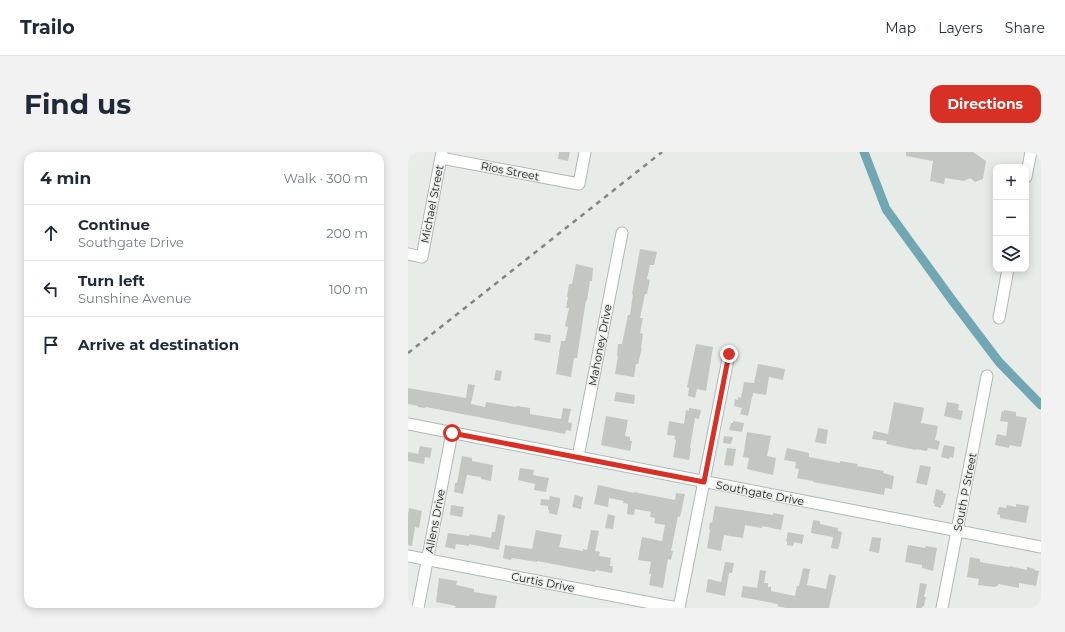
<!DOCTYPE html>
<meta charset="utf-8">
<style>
:root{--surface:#fff;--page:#f2f2f3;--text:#1f2937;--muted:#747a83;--line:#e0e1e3;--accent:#d93025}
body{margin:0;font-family:Montserrat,sans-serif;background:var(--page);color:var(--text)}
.controls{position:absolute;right:12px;top:12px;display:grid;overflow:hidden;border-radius:8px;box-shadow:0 2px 10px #0003}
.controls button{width:36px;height:36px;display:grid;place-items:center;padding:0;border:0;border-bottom:1px solid var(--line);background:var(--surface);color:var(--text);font:20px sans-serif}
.stop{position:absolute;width:12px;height:12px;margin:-9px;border:3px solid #d93025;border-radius:50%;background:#fff}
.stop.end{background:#d93025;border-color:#fff;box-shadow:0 1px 4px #0008}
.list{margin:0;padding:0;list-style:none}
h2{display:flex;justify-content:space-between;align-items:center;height:52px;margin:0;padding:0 16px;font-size:17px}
h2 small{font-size:13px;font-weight:400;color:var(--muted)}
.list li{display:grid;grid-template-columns:26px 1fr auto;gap:12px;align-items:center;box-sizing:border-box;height:56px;padding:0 16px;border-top:1px solid var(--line)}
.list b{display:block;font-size:15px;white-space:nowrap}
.list p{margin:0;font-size:13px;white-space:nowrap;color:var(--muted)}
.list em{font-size:13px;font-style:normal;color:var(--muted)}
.icon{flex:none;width:22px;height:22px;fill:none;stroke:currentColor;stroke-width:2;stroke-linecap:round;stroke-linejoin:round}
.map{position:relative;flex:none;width:633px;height:456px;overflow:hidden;border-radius:12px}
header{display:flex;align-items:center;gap:24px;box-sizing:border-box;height:56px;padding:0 20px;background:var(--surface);border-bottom:1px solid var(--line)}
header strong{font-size:19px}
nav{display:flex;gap:22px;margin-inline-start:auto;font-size:14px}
.intro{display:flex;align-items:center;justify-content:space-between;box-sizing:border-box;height:96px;padding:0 24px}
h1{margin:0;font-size:28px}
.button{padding:10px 18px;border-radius:12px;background:var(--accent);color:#fff;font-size:14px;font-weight:700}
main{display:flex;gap:24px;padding:0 24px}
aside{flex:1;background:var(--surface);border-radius:12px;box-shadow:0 2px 10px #0003}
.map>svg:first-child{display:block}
</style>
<header>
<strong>Trailo</strong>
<nav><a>Map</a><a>Layers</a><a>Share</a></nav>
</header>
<div class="intro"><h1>Find us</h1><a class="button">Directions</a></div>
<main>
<aside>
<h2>4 min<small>Walk · 300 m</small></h2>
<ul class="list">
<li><svg class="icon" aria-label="ahead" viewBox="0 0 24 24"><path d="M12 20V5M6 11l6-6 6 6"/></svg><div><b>Continue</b><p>Southgate Drive</p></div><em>200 m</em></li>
<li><svg class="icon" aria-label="left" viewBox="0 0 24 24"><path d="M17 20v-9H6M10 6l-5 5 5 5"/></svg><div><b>Turn left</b><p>Sunshine Avenue</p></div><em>100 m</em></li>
<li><svg class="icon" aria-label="arrive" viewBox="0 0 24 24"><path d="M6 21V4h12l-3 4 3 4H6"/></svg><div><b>Arrive at destination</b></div></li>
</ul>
</aside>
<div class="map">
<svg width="633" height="456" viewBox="0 0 633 456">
<rect width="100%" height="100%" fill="#e7ece9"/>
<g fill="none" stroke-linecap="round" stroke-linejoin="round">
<polyline stroke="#70a7b2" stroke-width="9" points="456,0 478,57 544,148 591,210 633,253"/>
</g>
<g fill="#c4c6c2">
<polygon points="151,0 162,0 160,9 150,7"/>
<polygon points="498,0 565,0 578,9 575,27 567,30 562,26 556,29 537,26 536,32 522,29 525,9 498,4"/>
<polygon points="232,97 249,100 246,113 242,113 239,127 242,128 239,142 237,142 232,166 235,166 232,181 235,182 233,196 234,196 230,212 228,212 226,225 207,222 210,204 209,204 210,192 214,192 220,163 222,163 225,142 224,142"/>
<polygon points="168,112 185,116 184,129 182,129 179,149 178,148 169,206 166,206 163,225 148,222 153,189 157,189 160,175 157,174 161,156 158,156 160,145 159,145 161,132 164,132"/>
<polygon points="127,181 143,183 142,191 126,188"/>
<polygon points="288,192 305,195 298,239 289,237 287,246 280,244 281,236 279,235"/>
<polygon points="350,212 377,217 375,228 361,225 358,243 345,241 340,264 332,262 334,256 326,254 327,247 330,248 330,245 333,246 336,230 346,231"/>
<polygon points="88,218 94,219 92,229 86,228"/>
<polygon points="60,232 67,233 63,252 77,255 78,250 108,255 109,254 122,256 122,262 153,267 155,256 163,257 160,270 164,271 163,279 158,278 157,282 18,255 17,256 10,255 10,254 0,252 0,236 58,246"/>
<polygon points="208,240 227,243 226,252 206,249"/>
<polygon points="486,250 516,256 513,271 530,274 527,288 532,289 530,298 520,296 519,299 508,297 508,298 478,292 479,289 464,287 466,279 480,282"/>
<polygon points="539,250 551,252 550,258 555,259 553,268 536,264"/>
<polygon points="281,256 293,258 291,267 287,266 282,296 283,296 281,308 265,305 268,288 266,287 267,284 259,283 261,269 276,272 278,258 281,259"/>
<polygon points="596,258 608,260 608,264 619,266 613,295 602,293 601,296 587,293 589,282 598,284 600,270 592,269 594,259 596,260"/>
<polygon points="198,264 220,268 217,284 222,285 222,289 224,289 222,299 193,293"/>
<polygon points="325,269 336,271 334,280 321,278 323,271 325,271"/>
<polygon points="410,276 420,278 418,292 407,290"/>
<polygon points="339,280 363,284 359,304 368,306 365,323 339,317 341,306 335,305"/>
<polygon points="316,284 325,285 323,292 315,291"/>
<polygon points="536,293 547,295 545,306 542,305 541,307 533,305"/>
<polygon points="12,294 24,296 22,306 17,305 16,312 0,309 0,300 10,302"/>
<polygon points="319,296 328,297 325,314 316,313"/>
<polygon points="379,296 401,301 401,305 432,311 432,309 450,312 449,314 476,319 475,321 486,324 484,337 477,336 476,343 405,330 405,329 389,326 391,317 387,316 388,310 376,308"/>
<polygon points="54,304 64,306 64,309 85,313 83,329 73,327 73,325 59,323 55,342 46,340 47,331 49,331"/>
<polygon points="512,313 523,315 519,333 508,331"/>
<polygon points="112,316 126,318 125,323 141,326 138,340 126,338 127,332 110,328"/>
<polygon points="190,333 226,341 226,340 267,348 268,341 277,342 272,365 270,364 263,399 265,399 263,408 260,407 255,436 241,433 243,422 241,422 243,410 230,408 234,385 254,389 257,373 246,371 247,366 242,365 243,360 227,357 226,363 219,362 220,352 215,351 216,349 201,346 200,355 186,352"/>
<polygon points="528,337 535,339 535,341 538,342 535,353 533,353 533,356 526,354 527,352 525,351"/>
<polygon points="167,343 175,345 173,357 164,355"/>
<polygon points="142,344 152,346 152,350 149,363 141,361 141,358 140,357 140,354 132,353 133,347 141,348"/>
<polygon points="608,352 621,354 618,371 592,366 592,363 589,362 591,355 598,356 599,353 608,355"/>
<polygon points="43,353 56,355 54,365 42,363"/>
<polygon points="307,354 365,363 365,361 376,363 373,378 354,374 354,376 337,373 335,386 316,383 313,399 299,396 302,378 301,377 302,370 304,371"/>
<polygon points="1,356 14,359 11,376 7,375 4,394 0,393 0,362"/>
<polygon points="90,362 97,364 91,398 61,392 61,394 48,392 47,397 37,395 40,381 61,384 62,382 83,386 84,380 87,380"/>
<polygon points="200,362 207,364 205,377 197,376"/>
<polygon points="405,368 412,369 412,372 430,376 430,379 434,380 431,395 430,395 430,397 423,396 425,385 403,381"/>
<polygon points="128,378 154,383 151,395 175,399 175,397 179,398 183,378 191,379 187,399 192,400 191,404 203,406 202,414 205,414 204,421 188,418 187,420 182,419 129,409 129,410 104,406 103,408 95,406 97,393 124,397"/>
<polygon points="380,380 396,383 394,392 386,390 385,394 379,393 379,389 378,389"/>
<polygon points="464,385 473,386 471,401 461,399"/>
<polygon points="500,393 517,396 518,394 529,396 525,419 514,416 514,413 497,410"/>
<polygon points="562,405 572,407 572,410 601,415 602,414 619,418 619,415 627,417 626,418 631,419 628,434 611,431 611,436 590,432 590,434 588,434 587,435 570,433 571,427 559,425"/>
<polygon points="317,410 326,411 324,421 321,421 317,444 298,440 300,427 313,430"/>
<polygon points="395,416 402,417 399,433 418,437 421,422 428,424 421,456 378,456 369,454 370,452 333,445 335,434 349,436 352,418 358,419 356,431 360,431 360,435 363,435 363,439 387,444 389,434 391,434"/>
<polygon points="31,426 49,429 48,433 66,437 66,440 89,444 87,456 47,456 48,454 28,450"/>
<polygon points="512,431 519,432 516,445 518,445 516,454 515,454 514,456 508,456"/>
</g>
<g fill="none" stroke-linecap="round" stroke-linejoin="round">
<defs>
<g id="minor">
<polyline points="33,6 171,32 177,0"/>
<polyline points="618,25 623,0"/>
<polyline points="0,102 14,105 34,0"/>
<polyline points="591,166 600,117"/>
<polyline points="0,272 633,395"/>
<polyline points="170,305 214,81"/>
<polyline points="0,404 269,456"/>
<polyline points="10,456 44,281"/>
<polyline points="271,456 321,202"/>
<polyline points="534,456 579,224"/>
</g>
</defs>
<use href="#minor" stroke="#b2b7b4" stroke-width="13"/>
<use href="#minor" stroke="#fff" stroke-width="11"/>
<polyline stroke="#828583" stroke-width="2.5" stroke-dasharray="5 5" stroke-linecap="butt" points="0,201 254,0"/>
</g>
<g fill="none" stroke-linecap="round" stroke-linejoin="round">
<polyline stroke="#d93025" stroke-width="5" points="44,281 296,330 321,202"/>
</g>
<g text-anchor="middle" stroke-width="3" stroke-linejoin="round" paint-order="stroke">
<g font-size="11" fill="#222423" stroke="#e7ece9">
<text transform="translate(102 19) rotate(11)" y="4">Rios Street</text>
<text transform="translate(24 52) rotate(-79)" y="4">Michael Street</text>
<text transform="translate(192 193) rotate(-79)" y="4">Mahoney Drive</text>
<text transform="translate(557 340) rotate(-79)" y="4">South P Street</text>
<text transform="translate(352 341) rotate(11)" y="4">Southgate Drive</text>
<text transform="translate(27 369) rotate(-79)" y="4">Allens Drive</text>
<text transform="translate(135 430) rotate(11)" y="4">Curtis Drive</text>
</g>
</g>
</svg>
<div class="controls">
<button>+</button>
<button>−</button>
<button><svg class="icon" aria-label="layers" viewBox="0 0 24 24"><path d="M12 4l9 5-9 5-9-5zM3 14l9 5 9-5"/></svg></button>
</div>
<div class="stop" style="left:44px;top:281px"></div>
<div class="stop end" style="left:321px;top:202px"></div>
</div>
</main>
